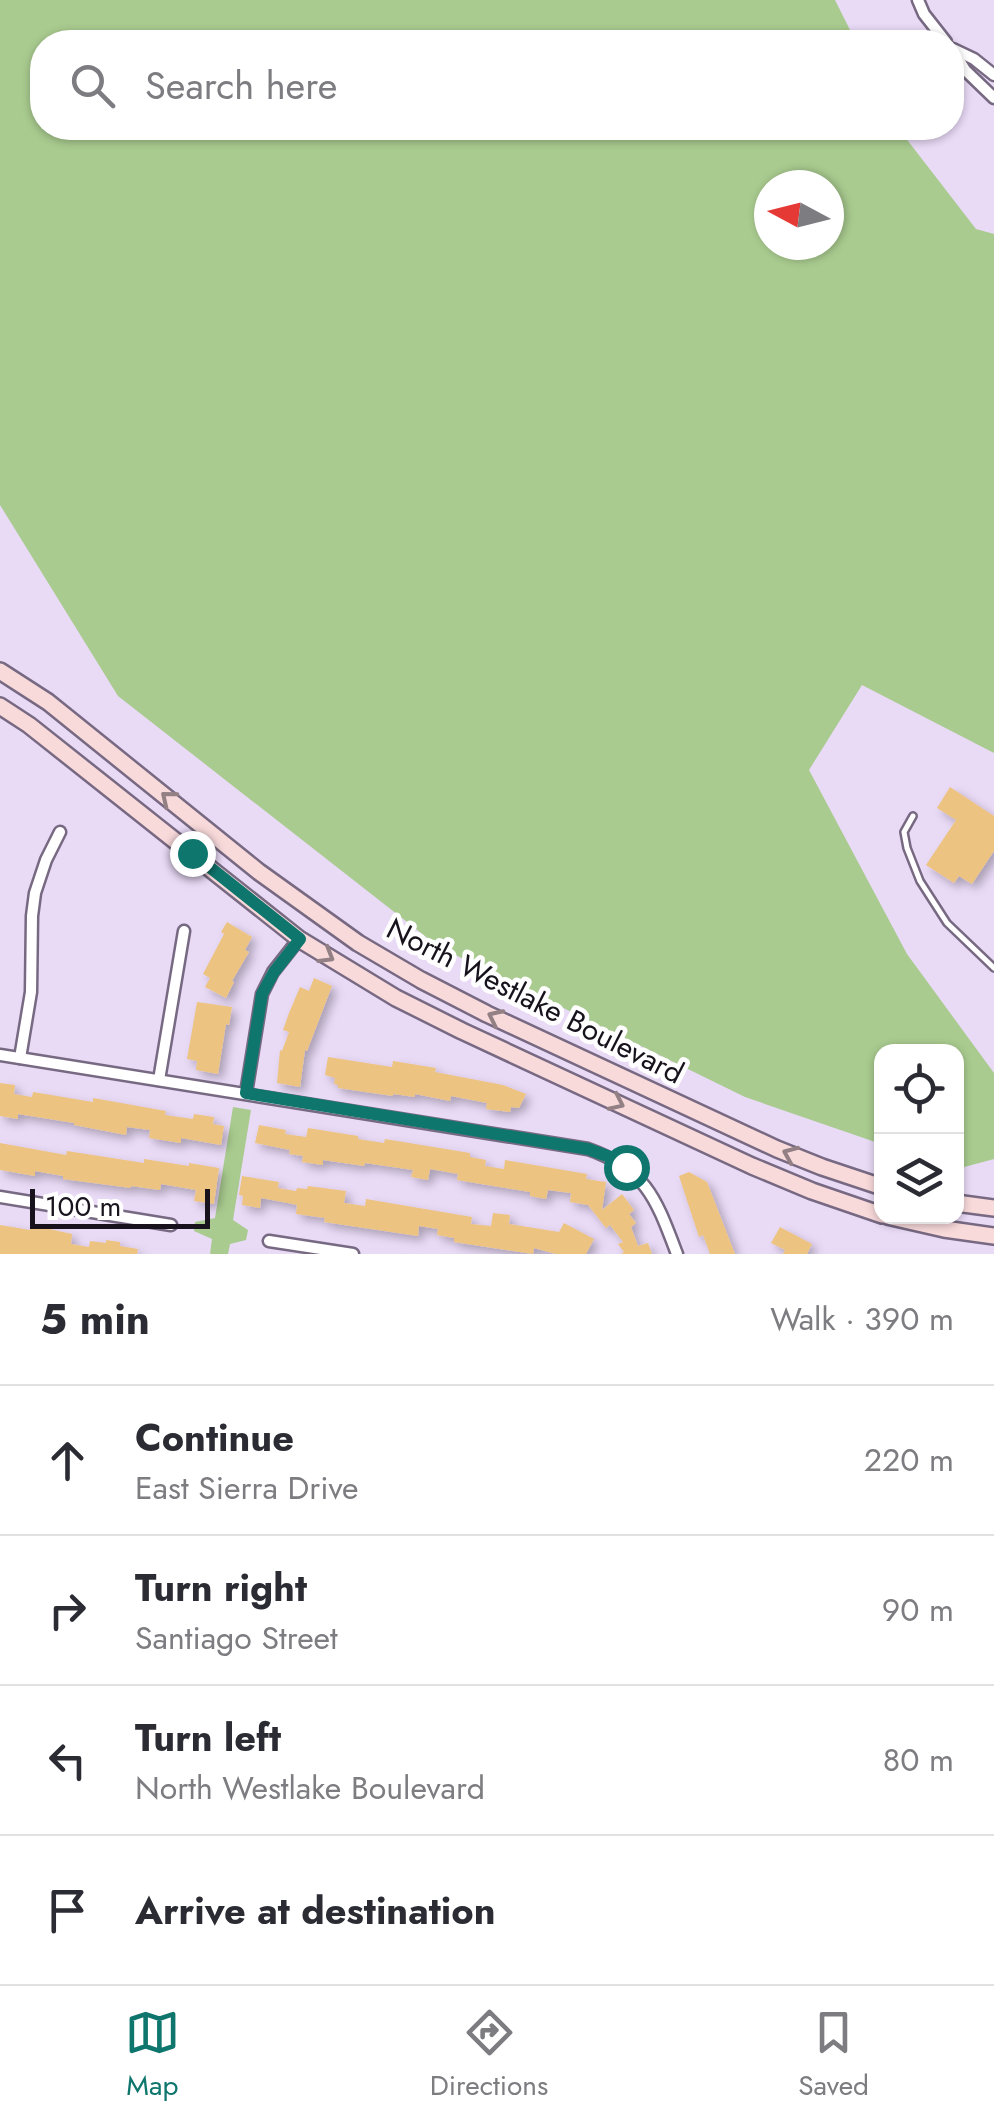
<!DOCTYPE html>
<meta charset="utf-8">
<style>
:root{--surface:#fff;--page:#f7f7f7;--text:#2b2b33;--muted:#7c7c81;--line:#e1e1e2;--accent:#0f766e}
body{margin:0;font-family:Jost,sans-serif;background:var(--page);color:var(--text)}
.controls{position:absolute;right:30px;bottom:30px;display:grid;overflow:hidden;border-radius:20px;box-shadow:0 2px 8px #0004}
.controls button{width:90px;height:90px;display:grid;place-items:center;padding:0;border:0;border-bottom:2px solid var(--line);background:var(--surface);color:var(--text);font:50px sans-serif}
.compass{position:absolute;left:754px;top:170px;width:90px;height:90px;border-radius:50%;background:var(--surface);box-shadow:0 2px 8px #0004;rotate:277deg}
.scale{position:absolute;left:30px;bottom:25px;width:180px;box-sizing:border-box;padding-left:10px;border:5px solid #17121b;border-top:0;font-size:28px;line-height:35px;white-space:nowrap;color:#17121b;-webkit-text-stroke:8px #fff;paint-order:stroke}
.stop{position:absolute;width:30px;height:30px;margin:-22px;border:8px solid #0f766e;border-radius:50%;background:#fff}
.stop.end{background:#0f766e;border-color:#fff;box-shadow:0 2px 10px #0008}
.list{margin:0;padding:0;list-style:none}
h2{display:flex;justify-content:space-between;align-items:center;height:130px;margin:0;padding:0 40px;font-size:42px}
h2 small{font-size:32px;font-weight:400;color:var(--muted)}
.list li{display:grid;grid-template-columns:65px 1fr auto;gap:30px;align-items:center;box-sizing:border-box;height:150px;padding:0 40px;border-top:2px solid var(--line)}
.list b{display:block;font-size:38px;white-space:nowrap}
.list p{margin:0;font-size:32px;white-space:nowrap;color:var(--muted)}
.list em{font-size:32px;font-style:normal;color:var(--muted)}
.icon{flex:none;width:55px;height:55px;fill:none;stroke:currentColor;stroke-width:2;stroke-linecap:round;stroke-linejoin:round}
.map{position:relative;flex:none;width:994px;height:1254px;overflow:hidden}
.search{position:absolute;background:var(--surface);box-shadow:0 2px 8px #0004;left:30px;right:30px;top:30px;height:110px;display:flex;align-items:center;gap:25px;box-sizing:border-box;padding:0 35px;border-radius:40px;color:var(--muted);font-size:38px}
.sheet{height:730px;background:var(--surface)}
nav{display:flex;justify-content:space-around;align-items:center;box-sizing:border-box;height:140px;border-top:2px solid var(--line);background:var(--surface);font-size:28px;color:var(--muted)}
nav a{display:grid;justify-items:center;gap:5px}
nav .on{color:var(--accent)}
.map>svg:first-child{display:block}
</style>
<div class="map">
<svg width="994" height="1254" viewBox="0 0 994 1254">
<defs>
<filter id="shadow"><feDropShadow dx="5" dy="5" stdDeviation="5" flood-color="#0004"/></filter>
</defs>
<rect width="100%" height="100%" fill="#e9daf6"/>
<g fill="#a9cb8f" fill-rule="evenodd">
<path d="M 0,0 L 835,0 L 856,42 L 42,42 L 42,128 L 898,128 L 976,229 L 994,234 L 994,753 L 862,685 L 809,770 L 907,954 L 994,1073 L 994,1159 L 957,1169 L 956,1052 L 882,1052 L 881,1144 L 745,1097 L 439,947 L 118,696 L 0,505 ZM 829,185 L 829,245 L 769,245 L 769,185 Z"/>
<polygon points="233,1107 251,1110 233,1220 248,1230 246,1240 230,1244 228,1254 210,1254 212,1239 194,1231 195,1222 215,1218"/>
</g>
<g fill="#edc381" filter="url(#shadow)">
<polygon points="950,787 994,816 994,851 972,884 959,876 954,883 926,865 956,820 937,808"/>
<polygon points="227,922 252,937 245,950 249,952 232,981 234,982 226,998 205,987 210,978 203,974 224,934 221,932"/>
<polygon points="314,978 332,986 307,1051 305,1050 300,1087 277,1083 280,1050 282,1051 289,1032 283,1030 289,1013 300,987 309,991"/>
<polygon points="197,1002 232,1007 229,1025 226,1024 218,1074 196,1070 197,1061 187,1059"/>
<polygon points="328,1057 392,1067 393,1061 436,1068 435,1072 503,1085 526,1094 519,1108 511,1107 510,1112 486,1109 487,1103 451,1096 450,1101 415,1094 415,1097 393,1094 393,1096 338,1088 338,1085 334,1084 335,1078 325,1075"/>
<polygon points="0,1083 15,1085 14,1094 32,1097 33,1092 93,1102 93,1098 166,1111 165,1115 193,1119 194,1114 214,1117 213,1124 224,1126 221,1145 181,1138 181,1143 149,1138 150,1130 127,1127 126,1135 74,1125 74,1123 18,1114 18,1119 0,1116"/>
<polygon points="259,1125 286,1130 285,1134 306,1137 308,1128 358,1136 358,1139 384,1143 385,1139 470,1153 470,1157 486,1160 485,1166 504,1169 505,1160 587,1174 586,1179 606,1182 602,1210 622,1194 634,1210 629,1214 636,1223 631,1227 638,1246 648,1243 652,1254 621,1254 624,1252 618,1244 623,1242 610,1225 606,1228 588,1205 570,1202 571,1193 548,1190 546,1199 530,1196 530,1192 457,1180 458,1174 430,1169 428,1180 411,1177 413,1170 365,1163 364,1166 323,1160 323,1165 302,1162 303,1156 289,1154 290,1150 255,1143"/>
<polygon points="0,1143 66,1155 67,1151 144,1163 144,1159 189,1166 189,1163 219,1168 214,1204 194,1201 196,1190 161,1184 160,1190 131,1186 131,1188 63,1179 63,1176 35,1171 35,1176 0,1170"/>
<polygon points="689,1172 707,1182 735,1254 710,1254 703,1235 699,1237 679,1176"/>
<polygon points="242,1176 279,1182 278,1188 296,1191 297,1188 307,1189 308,1186 346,1191 344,1203 365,1206 366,1199 472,1217 471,1224 491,1226 493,1213 510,1215 509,1224 559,1232 564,1223 594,1239 586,1254 556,1254 534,1248 533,1254 454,1242 454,1238 437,1235 438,1229 419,1226 418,1236 324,1222 325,1218 296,1214 297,1205 288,1203 261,1198 260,1208 242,1205 243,1196 239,1195"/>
<polygon points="0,1225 30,1230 31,1225 72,1234 71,1244 89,1247 90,1241 106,1243 106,1240 120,1242 120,1246 138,1249 137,1254 0,1254"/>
<polygon points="780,1227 812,1244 807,1254 783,1254 785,1250 771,1243"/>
</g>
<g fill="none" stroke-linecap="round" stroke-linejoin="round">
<defs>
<polyline id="lane" points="913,816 904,832 907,848 920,881 947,923 994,968"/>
<g id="street">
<polyline points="918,0 924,14 946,42"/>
<polyline points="952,49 965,70 994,98"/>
<polyline points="953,49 974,59 994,75"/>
<path d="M 0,1055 L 588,1149 C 647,1170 656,1199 677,1254"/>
<polyline points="20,1058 31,992 32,916 35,893 46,860 60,832"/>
<polyline points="159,1080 184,931"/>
<polyline points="246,1093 262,994 273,972 299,939"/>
<polyline points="0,1197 171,1225"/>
<polyline points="269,1241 353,1254"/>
</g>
<g id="secondary">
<polyline points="0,671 48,702 259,872 358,943 421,980 487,1014 777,1149 822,1167 882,1187"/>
<polyline points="0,706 29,725 299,939 396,998 462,1031 752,1166 812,1191 882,1215"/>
<polyline points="956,1203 994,1208"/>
<polyline points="887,1216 944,1229 994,1236"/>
</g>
</defs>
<use href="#lane" stroke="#776982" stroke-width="10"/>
<use href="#street" stroke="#776982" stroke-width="15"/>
<use href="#secondary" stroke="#776982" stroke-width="20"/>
<use href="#lane" stroke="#fff" stroke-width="5"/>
<use href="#street" stroke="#fff" stroke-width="10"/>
<use href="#secondary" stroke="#f9dadb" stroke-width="15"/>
</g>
<defs><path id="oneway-chevron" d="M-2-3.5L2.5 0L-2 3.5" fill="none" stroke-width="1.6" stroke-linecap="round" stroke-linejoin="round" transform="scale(2.5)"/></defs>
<g stroke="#938085">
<use href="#oneway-chevron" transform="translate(168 798) rotate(-141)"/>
<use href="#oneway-chevron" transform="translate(327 956) rotate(31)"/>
<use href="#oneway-chevron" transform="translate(495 1017) rotate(-154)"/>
<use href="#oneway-chevron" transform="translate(617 1103) rotate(25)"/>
<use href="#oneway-chevron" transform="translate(790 1154) rotate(-157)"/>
</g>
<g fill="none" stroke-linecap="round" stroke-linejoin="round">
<polyline stroke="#0f766e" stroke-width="12" points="192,853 300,939 274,972 262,994 246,1093 588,1149 610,1157 626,1167"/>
</g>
<g text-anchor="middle" stroke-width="9" stroke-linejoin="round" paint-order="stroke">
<g font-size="30" fill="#17121b" stroke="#fff">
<text transform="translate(535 1001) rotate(27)" y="10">North Westlake Boulevard</text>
</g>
</g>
</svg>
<div class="controls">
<button><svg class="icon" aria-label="locate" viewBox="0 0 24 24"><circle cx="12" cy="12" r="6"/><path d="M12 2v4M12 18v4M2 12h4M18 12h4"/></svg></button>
<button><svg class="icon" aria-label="layers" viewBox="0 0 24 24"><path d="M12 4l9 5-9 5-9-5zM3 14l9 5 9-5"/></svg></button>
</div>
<svg class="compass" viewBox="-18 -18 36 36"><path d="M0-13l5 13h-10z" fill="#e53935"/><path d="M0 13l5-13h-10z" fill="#7c7c81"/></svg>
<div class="scale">100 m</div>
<div class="stop" style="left:626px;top:1167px"></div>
<div class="stop end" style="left:192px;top:853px"></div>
<div class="search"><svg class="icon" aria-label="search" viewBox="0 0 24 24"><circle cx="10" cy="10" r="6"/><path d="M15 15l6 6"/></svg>Search here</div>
</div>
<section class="sheet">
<h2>5 min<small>Walk · 390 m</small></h2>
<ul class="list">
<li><svg class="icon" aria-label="ahead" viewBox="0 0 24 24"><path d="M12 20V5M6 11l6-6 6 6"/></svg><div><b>Continue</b><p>East Sierra Drive</p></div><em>220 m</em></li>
<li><svg class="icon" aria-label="right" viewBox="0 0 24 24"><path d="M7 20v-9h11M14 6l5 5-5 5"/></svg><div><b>Turn right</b><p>Santiago Street</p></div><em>90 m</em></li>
<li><svg class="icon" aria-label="left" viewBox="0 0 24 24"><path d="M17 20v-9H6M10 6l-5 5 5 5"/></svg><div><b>Turn left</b><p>North Westlake Boulevard</p></div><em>80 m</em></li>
<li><svg class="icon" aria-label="arrive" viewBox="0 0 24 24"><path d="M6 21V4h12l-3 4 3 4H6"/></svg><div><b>Arrive at destination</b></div></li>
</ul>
</section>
<nav>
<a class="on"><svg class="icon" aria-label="map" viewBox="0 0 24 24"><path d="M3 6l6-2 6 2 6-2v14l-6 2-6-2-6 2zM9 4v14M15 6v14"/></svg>Map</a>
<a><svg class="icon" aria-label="directions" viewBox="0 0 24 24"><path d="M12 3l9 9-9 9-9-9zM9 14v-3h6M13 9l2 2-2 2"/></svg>Directions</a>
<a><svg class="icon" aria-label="saved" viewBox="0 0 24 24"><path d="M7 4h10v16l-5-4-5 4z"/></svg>Saved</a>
</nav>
